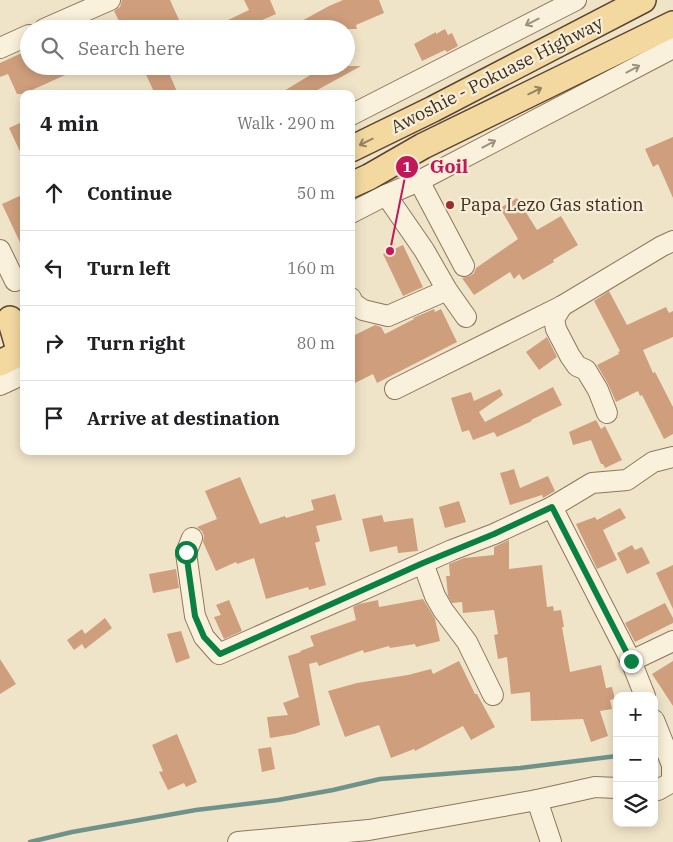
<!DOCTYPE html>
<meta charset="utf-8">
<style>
:root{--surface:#fff;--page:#f2f2f2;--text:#202124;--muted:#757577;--line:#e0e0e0}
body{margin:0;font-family:"IBM Plex Serif",serif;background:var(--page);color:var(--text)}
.controls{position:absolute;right:15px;bottom:15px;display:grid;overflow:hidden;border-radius:10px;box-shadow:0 2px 12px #0003}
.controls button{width:45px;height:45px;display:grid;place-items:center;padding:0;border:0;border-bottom:1px solid var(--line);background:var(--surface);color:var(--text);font:25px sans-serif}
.stop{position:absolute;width:15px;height:15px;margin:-11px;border:4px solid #0b8043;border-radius:50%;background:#fff}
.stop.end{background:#0b8043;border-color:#fff;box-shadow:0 1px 5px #0008}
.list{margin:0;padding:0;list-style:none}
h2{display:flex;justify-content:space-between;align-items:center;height:65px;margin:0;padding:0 20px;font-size:21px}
h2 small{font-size:16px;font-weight:400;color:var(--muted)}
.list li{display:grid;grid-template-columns:32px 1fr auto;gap:15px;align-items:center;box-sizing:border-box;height:75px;padding:0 20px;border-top:1px solid var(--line)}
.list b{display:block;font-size:19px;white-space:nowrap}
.list em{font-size:16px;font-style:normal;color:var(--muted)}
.icon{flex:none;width:28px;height:28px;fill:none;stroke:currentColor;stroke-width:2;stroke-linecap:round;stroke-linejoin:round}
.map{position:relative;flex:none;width:673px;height:842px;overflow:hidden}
.search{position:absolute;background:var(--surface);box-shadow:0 2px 12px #0003;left:20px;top:20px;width:335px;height:55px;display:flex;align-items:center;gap:12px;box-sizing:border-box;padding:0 18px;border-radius:28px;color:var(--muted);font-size:19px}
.panel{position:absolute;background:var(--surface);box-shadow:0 2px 12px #0003;left:20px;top:90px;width:335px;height:365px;border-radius:10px}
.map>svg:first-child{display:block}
</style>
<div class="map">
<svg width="673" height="842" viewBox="0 0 673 842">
<rect width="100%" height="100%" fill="#f0e4c8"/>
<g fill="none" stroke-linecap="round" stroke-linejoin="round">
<polyline stroke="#6f938a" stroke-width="4.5" points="30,842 72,832 196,810 278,800 333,790 380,779 520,768 617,756"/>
</g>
<g fill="#cf9f7d">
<polygon points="122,0 170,0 180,22 163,29 123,29 114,11 120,7"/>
<polygon points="244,0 270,0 276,14 253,24 255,29 232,29 228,20 249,10"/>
<polygon points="343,0 379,0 384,13 356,25 357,29 287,29 329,6"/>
<polygon points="445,29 448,35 452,33 458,46 447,52 445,50 422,61 414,44 436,32 436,34"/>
<polygon points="26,51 29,58 29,66 85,66 32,90 34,94 17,94 8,74 0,77 0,63"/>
<polygon points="142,66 166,66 178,94 155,94"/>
<polygon points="325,66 361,66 310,94 279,94"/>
<polygon points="24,121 24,160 9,128"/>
<polygon points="673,137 673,198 658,164 653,167 645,149"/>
<polygon points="24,194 24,251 2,204"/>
<polygon points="517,198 537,230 561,216 578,245 553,260 554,262 523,280 519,274 514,279 510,272 474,295 462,278 470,276 474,273 476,268 518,239 500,208"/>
<polygon points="403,245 423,287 403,296 383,254"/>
<polygon points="609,291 627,325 666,307 669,313 673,311 673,337 643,350 653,373 655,372 673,407 673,434 664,439 642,395 640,396 638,391 616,402 608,384 597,365 619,354 618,352 620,351 594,301"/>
<polygon points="434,309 435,312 441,309 457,342 377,383 373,374 351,385 351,337 375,325 381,327 385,334 414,319 413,318"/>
<polygon points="547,337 557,357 539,370 526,352"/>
<polygon points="553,387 562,405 531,420 532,421 497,437 494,432 473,440 469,430 462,432 451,398 471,392 474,401 500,389 503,395 479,412 485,422"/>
<polygon points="596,420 601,429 605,426 622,460 605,468 603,464 601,464 591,440 573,445 569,432"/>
<polygon points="514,469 520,488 548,476 555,491 543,498 542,495 510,505 500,473"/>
<polygon points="240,477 260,524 285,516 286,518 314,510 311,500 335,494 342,520 316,526 320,541 315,543 326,585 309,590 308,587 266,599 254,558 237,564 236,562 216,571 203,542 204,536 202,531 197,527 217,519 205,491"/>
<polygon points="459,501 466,522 445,528 439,507"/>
<polygon points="620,508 626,518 603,530 617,560 597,569 576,524 595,517 597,520"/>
<polygon points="382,515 384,522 413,518 418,551 398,553 397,546 370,552 362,519"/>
<polygon points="509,540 509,569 542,565 547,607 553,606 554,611 561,610 564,627 562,627 570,672 601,665 606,688 612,687 615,699 610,700 612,709 600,711 608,736 591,742 583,719 531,721 530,692 511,694 507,657 498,659 494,635 498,634 494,610 463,613 462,602 452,603 448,596 446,576 450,576 449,564 464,558 494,555 494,547"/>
<polygon points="632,545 635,550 642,547 650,563 627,574 617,553"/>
<polygon points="673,565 673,609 656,573"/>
<polygon points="176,569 179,588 153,593 149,574"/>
<polygon points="423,599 435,619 440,641 416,647 415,644 390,648 389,646 364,653 363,650 319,666 317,662 309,664 320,725 294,734 270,738 267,717 288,715 283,703 299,697 288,656 301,652 300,651 314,646 310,636 356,620 353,607 359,604 378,600 379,607"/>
<polygon points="229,600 242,631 224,639 214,617 221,615 216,605"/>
<polygon points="665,603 673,618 673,623 635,642 625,623"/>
<polygon points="105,618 112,628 85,649 82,644 74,650 67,640 82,629 85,634"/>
<polygon points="181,631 190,658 176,663 167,634"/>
<polygon points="0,659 16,684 0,694"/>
<polygon points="459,661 475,694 477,694 495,727 471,740 463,726 415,751 414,749 391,758 379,725 345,737 328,691 357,683 408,675 431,669 433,674"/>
<polygon points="673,661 673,706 652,674"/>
<polygon points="177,734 197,782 186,787 184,783 168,790 159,772 163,771 152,745"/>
<polygon points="271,747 275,769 262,772 258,749"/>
</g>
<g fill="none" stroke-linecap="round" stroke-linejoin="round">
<defs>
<g id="minor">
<polyline points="44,29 110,0"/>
<polyline points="0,48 29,35"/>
<polyline points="351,115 576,0"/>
<polyline points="419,181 464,266"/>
<polyline points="386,195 424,250 447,290 466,317"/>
<polyline points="351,213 386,195 419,181 673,48"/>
<polyline points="0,250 15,281"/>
<polyline points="351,298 353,303 363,310 388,316 447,290"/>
<polyline points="562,306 554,319 556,329 570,356 577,366 586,370 598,390 607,413"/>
<polyline points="0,385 24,374"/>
<polyline points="395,389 562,306 662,246 673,241"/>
<polyline points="552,507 631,661 645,696"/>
<polyline points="192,538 186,553 195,616 204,637 219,654 452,550 494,534 552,507 592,483 627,480 653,462 673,457"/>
<polyline points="423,563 435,596 443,610 467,642 493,695"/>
<polyline points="631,661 673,641"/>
<polyline points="654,720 672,765 672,782 658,790 654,789"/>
<polyline points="537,800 551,842"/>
<polyline points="238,842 369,830 537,800 595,787 617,788"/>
</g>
<g id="major">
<polyline points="351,149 433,109 643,0"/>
<polyline points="351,185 369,177 423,146 673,24"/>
<polyline points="10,319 20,353"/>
<polyline points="0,363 24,351"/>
</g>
</defs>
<use href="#minor" stroke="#8d765c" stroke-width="22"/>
<use href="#major" stroke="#5b4430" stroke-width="28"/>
<use href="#minor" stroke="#faf1dc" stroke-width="20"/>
<use href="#major" stroke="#f3d9a0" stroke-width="25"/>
</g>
<defs><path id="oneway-shaft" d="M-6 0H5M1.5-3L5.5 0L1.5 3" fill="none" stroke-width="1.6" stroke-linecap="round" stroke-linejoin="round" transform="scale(1.25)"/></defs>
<g stroke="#9c907e">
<use href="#oneway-shaft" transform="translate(532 22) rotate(153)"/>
<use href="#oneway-shaft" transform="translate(633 69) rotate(-28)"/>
<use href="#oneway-shaft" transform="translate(489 144) rotate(-28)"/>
</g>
<g stroke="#988460">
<use href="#oneway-shaft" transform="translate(535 91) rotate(-26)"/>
<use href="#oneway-shaft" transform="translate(366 142) rotate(154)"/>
</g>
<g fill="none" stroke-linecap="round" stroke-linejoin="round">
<polyline stroke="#0b8043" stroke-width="6" points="186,552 195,616 204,637 220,654 423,563 494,534 552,507 631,661"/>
</g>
<circle fill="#9e2a2b" stroke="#f7eed8" stroke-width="2" cx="450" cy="205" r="5"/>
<g text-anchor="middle" stroke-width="4.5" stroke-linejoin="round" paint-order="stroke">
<g font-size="18" fill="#3d2e20" stroke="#f7eed8">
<text transform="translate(497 75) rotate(-27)" y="6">Awoshie - Pokuase Highway</text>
</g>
<g font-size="18" fill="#3d2e20" stroke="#f7eed8" text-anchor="start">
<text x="460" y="211">Papa Lezo Gas station</text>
</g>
</g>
<path fill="none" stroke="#c2185b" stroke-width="2" d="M390 251L407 167"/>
<g fill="#c2185b" stroke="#f7eed8" stroke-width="2">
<circle cx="390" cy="251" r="5"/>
<circle cx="407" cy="167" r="12"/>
</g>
<g font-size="15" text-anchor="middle" font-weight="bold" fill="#fff">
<text x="407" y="172">1</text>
</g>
<g font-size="19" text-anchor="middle" font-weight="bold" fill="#c2185b" stroke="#f7eed8" stroke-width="4.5" stroke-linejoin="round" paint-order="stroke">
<text x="449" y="173">Goil</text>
</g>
</svg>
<div class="controls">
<button>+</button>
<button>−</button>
<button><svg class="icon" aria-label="layers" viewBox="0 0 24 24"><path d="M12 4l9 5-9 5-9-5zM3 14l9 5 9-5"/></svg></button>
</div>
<div class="stop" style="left:186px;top:552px"></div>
<div class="stop end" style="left:631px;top:661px"></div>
<div class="search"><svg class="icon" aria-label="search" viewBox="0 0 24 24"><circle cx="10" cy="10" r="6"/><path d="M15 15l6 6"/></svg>Search here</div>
<section class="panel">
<h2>4 min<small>Walk · 290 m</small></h2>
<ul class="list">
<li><svg class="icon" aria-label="ahead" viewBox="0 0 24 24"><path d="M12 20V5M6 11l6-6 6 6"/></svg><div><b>Continue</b></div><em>50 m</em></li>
<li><svg class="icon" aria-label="left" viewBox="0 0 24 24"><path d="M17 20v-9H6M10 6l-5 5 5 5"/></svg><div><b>Turn left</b></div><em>160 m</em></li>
<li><svg class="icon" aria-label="right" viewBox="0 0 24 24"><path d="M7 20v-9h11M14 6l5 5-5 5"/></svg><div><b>Turn right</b></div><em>80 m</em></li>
<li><svg class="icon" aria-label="arrive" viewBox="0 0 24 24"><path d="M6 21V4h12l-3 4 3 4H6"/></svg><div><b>Arrive at destination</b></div></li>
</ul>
</section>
</div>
